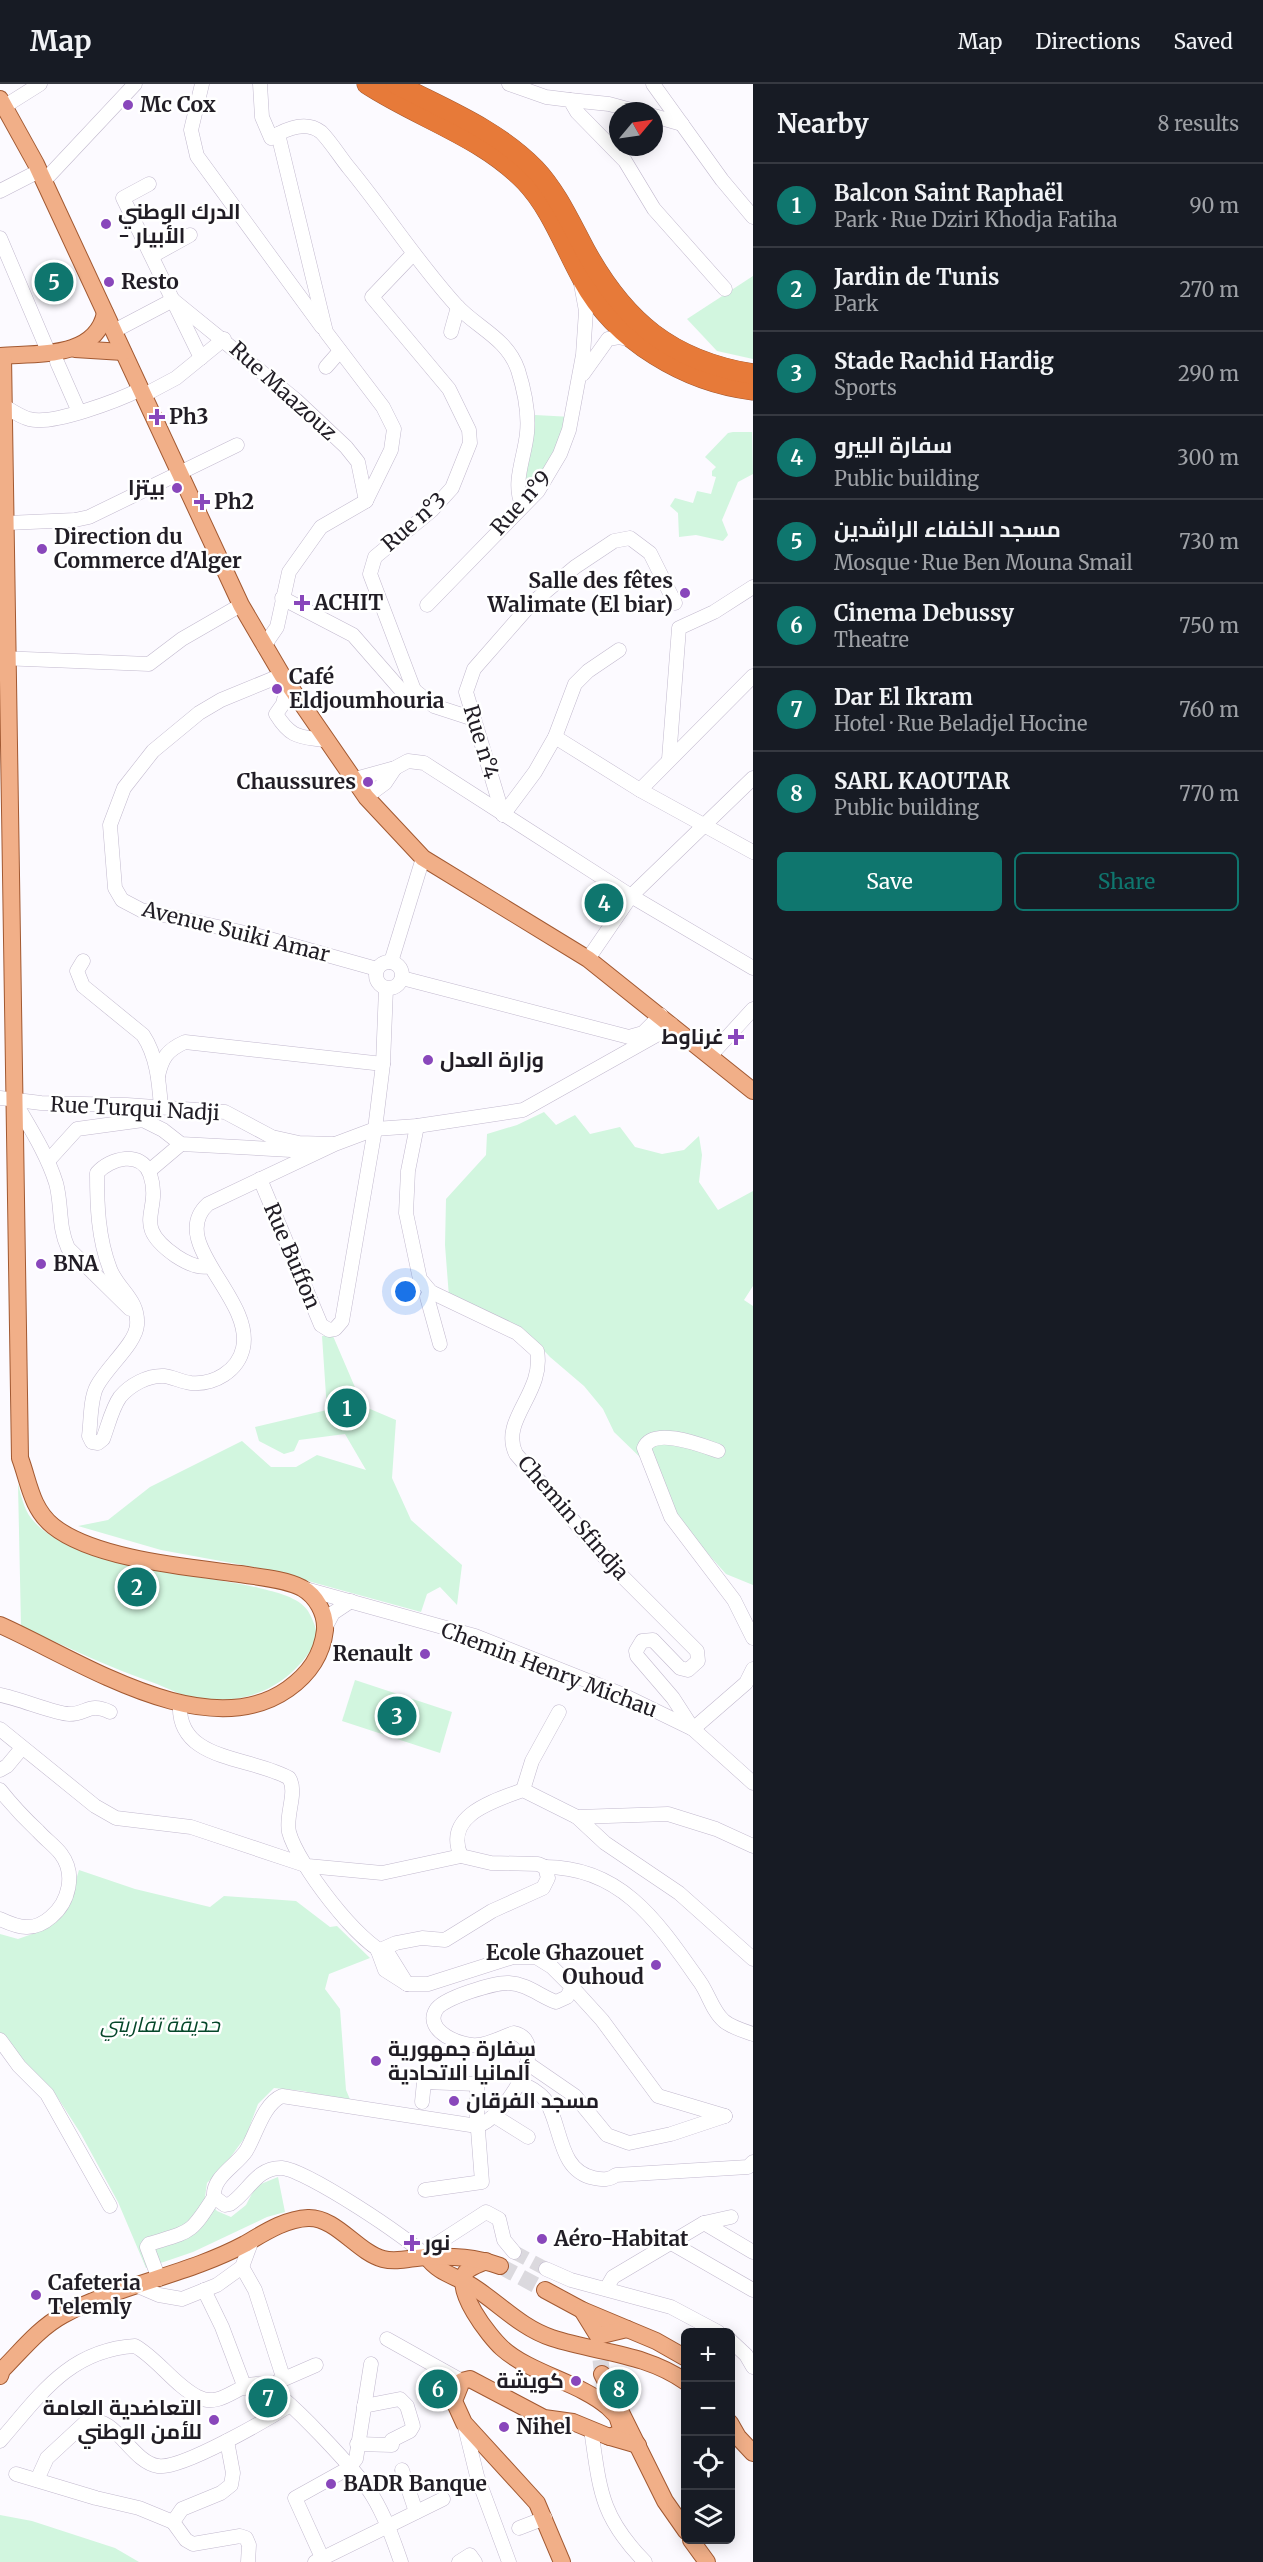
<!DOCTYPE html>
<meta charset="utf-8">
<style>
:root{--surface:#171b24;--page:#20242c;--text:#f1f3f6;--muted:#9ea1a6;--line:#363941;--accent:#0f766e}
body{margin:0;font-family:Merriweather,Cairo,serif;background:var(--page);color:var(--text)}
.controls{position:absolute;right:18px;bottom:18px;display:grid;overflow:hidden;border-radius:9px;box-shadow:0 3px 15px #0003}
.controls button{width:54px;height:54px;display:grid;place-items:center;padding:0;border:0;border-bottom:2px solid var(--line);background:var(--surface);color:var(--text);font:30px sans-serif}
.compass{position:absolute;left:609px;top:18px;width:54px;height:54px;border-radius:50%;background:var(--surface);box-shadow:0 3px 15px #0003;rotate:61deg}
.you{position:absolute;left:406px;top:1208px;width:21px;height:21px;margin:-15px;border:4px solid #fff;border-radius:50%;background:#1a73e8;box-shadow:0 0 0 9px #1a73e833}
.badge{display:grid;place-items:center;width:39px;height:39px;border-radius:50%;background:var(--accent);color:#fff;font-size:20px;font-weight:700}
.pin{position:absolute;translate:-50% -50%;border:3px solid #fff;box-shadow:0 2px 6px #0006}
.list{margin:0;padding:0;list-style:none}
h2{display:flex;justify-content:space-between;align-items:center;height:78px;margin:0;padding:0 24px;font-size:26px}
h2 small{font-size:20px;font-weight:400;color:var(--muted)}
.list li{display:grid;grid-template-columns:39px 1fr auto;gap:18px;align-items:center;box-sizing:border-box;height:84px;padding:0 24px;border-top:2px solid var(--line)}
.list b{display:block;font-size:22px;white-space:nowrap}
.list p{margin:0;font-size:20px;white-space:nowrap;color:var(--muted)}
.list em{font-size:20px;font-style:normal;color:var(--muted)}
.actions{display:flex;gap:12px;padding:18px 24px}
.actions a{flex:1;padding:14px 0;border:2px solid var(--accent);border-radius:9px;text-align:center;font-size:21px;color:var(--accent)}
.actions .main{background:var(--accent);color:#fff}
.icon{flex:none;width:33px;height:33px;fill:none;stroke:currentColor;stroke-width:2;stroke-linecap:round;stroke-linejoin:round}
.map{position:relative;flex:none;width:753px;height:2478px;overflow:hidden}
header{display:flex;align-items:center;gap:36px;box-sizing:border-box;height:84px;padding:0 30px;background:var(--surface);border-bottom:2px solid var(--line)}
header strong{font-size:28px}
nav{display:flex;gap:33px;margin-inline-start:auto;font-size:21px}
main{display:flex}
aside{flex:1;background:var(--surface)}
.map>svg:first-child{display:block}
</style>
<header>
<strong>Map</strong>
<nav><a>Map</a><a>Directions</a><a>Saved</a></nav>
</header>
<main>
<div class="map">
<svg width="753" height="2478" viewBox="0 0 753 2478">
<rect width="100%" height="100%" fill="#fcfaff"/>
<g fill="#d2f6df">
<polygon points="753,192 753,275 717,267 687,235"/>
<polygon points="535,331 572,333 559,362 528,412 522,409"/>
<polygon points="733,348 752,348 753,390 738,398 722,436 728,451 723,457 696,451 679,453 678,429 670,422 675,414 693,419 697,407 711,410 716,393 712,392 712,387 716,383 705,373 728,349"/>
<polygon points="544,1028 556,1041 575,1031 590,1050 620,1043 635,1063 662,1070 684,1066 699,1052 702,1071 699,1098 718,1126 753,1107 753,1202 744,1216 753,1222 753,1501 726,1490 685,1444 646,1379 614,1348 603,1325 584,1302 550,1273 530,1252 495,1231 466,1222 449,1213 445,1161 446,1115 486,1071 487,1050 517,1041"/>
<polygon points="322,1252 333,1252 363,1322 396,1336 392,1394 411,1436 462,1481 457,1521 440,1503 427,1510 421,1528 264,1485 161,1466 78,1442 108,1436 150,1403 242,1357 271,1383 296,1383 317,1371 366,1386 345,1350 299,1356 294,1367 284,1370 259,1357 255,1343 327,1326"/>
<path d="M 18,1400 C 21,1411 24,1425 31,1434 C 70,1484 198,1489 259,1504 C 275,1508 299,1513 308,1527 C 313,1535 316,1544 318,1553 C 295,1600 249,1623 196,1614 C 183,1612 169,1605 157,1600 C 111,1584 66,1563 21,1542 Z"/>
<polygon points="355,1596 452,1628 440,1669 342,1637"/>
<polygon points="79,1786 135,1805 210,1823 224,1812 296,1817 330,1843 337,1842 370,1874 329,1890 325,1905 340,1925 346,2006 352,2020 304,2007 274,2004 258,2020 246,2052 224,2082 207,2099 205,2113 217,2127 231,2133 246,2121 256,2102 278,2093 285,2128 267,2133 193,2168 146,2184 118,2118 81,2050 54,2008 24,1982 0,1952 0,1850 18,1855 35,1849 59,1833 69,1819"/>
<polygon points="0,2431 32,2437 115,2464 139,2478 0,2478"/>
</g>
<g fill="none" stroke-linecap="round" stroke-linejoin="round">
<polyline stroke="#dbd9de" stroke-width="14" stroke-dasharray="14 7" stroke-linecap="butt" points="514,2168 546,2185"/>
<g stroke="#dbd9de" stroke-width="16" stroke-dasharray="16 8" stroke-linecap="butt">
<polyline points="500,2182 545,2206"/>
<polyline points="598,2252 602,2290"/>
</g>
<defs>
<g id="minor">
<polyline points="202,0 191,46 197,72 322,243"/>
<polyline points="260,0 262,33 271,54 278,50 326,248 383,323 394,345 391,366 366,417 321,443 289,488 277,543 264,562"/>
<polyline points="509,0 546,13 570,16 577,28 625,77 654,125 725,205"/>
<polyline points="653,0 722,96 753,133"/>
<polyline points="570,16 609,20 635,27"/>
<polyline points="5,22 40,0"/>
<polyline points="654,32 682,40"/>
<path d="M 278,50 C 291,43 308,38 321,48 C 331,58 340,73 349,84 C 386,129 417,178 456,221 C 477,244 507,254 518,286 C 524,305 529,329 527,349 C 525,372 512,399 522,420"/>
<polyline points="44,97 135,0"/>
<polyline points="149,100 123,114 201,274"/>
<polyline points="0,107 39,87"/>
<polyline points="0,154 48,267"/>
<polyline points="413,170 372,213 449,305 469,346 470,359 452,404 432,426 375,473 370,490 414,606"/>
<polyline points="152,172 190,151"/>
<polyline points="114,247 173,216 296,316 346,363 358,378 366,417"/>
<polyline points="451,248 458,223"/>
<polyline points="57,278 79,328"/>
<polyline points="326,283 340,267"/>
<polyline points="583,290 608,255 619,253 635,257"/>
<polyline points="144,311 176,294 224,255"/>
<path d="M 4,322 C 12,327 21,333 29,335 C 52,342 119,316 141,305"/>
<polyline points="7,439 75,436 89,433 237,361"/>
<polyline points="282,514 353,551 408,614 414,606"/>
<polyline points="427,521 538,407 560,370 569,346 583,271 586,227 581,200"/>
<polyline points="0,574 149,580 182,555 241,521"/>
<polyline points="282,591 221,616 199,629 153,667 124,704 110,741 115,804 122,816 141,826 259,852 377,885"/>
<path d="M 288,599 L 283,620 L 276,630 C 292,656 301,652 328,657"/>
<polyline points="414,606 434,622 474,635"/>
<polyline points="555,653 640,706 753,768"/>
<polyline points="669,675 679,544 714,528 753,503"/>
<polyline points="355,695 395,684 408,677 424,679 631,812 753,884"/>
<polyline points="640,706 753,592"/>
<polyline points="366,713 385,699 395,684"/>
<polyline points="503,731 466,608 474,585 531,520 575,483 614,457 630,454 650,469 675,519"/>
<polyline points="503,731 535,688 555,653 575,600 588,587 619,566"/>
<polyline points="588,875 631,812 753,694"/>
<path d="M 83,877 L 77,887 L 83,902 L 143,951 C 157,972 159,998 161,1023"/>
<circle cx="389" cy="891" r="13"/>
<polyline points="391,878 423,774"/>
<polyline points="402,894 629,953 643,949 661,931"/>
<polyline points="711,971 753,925"/>
<path d="M 158,992 C 162,974 167,966 185,958 L 383,980"/>
<polyline points="0,1014 41,1019 127,1021 225,1028 272,1053 299,1059 333,1060"/>
<path d="M 15,1018 C 30,1044 47,1070 56,1099 C 62,1120 58,1143 68,1164 L 130,1225"/>
<path d="M 417,1042 L 408,1087 L 406,1129 L 420,1195 L 431,1208 L 517,1249 L 537,1267 C 545,1309 499,1336 516,1370 L 614,1484 L 697,1567 L 698,1577 L 688,1586 L 680,1584 L 653,1556 L 642,1557 L 636,1567 L 637,1572 L 673,1614 L 693,1645 L 753,1699"/>
<polyline points="48,1077 77,1045 143,1036 163,1046 181,1060 309,1067"/>
<polyline points="149,1087 181,1060"/>
<polyline points="260,1095 321,1241 329,1246 335,1245 342,1237 375,1045 383,980 386,904"/>
<path d="M 210,1182 C 199,1185 185,1178 176,1172 C 129,1139 163,1129 150,1090 C 141,1066 110,1074 97,1089 C 97,1121 98,1154 110,1185 C 118,1206 139,1215 137,1241 C 136,1259 107,1283 97,1302 C 90,1315 91,1337 89,1352 L 92,1358 L 98,1359 L 103,1355 C 108,1342 112,1324 120,1313 C 130,1301 148,1291 164,1292 C 173,1293 182,1298 191,1299 C 214,1301 238,1287 243,1264 C 254,1214 166,1158 208,1120 L 335,1060 L 375,1045 L 417,1042 L 523,1026 L 662,948 L 671,940"/>
<polyline points="431,1208 427,1213 440,1260"/>
<path d="M 718,1367 C 701,1361 653,1342 644,1364 L 671,1433 L 734,1516 L 753,1554"/>
<polyline points="302,1504 475,1552 621,1610 693,1645 746,1599 753,1585"/>
<polyline points="325,1544 333,1529 351,1517"/>
<path d="M 0,1611 C 18,1614 56,1630 69,1630 C 87,1630 89,1618 110,1628"/>
<path d="M 180,1619 C 176,1678 251,1672 289,1694 C 298,1708 285,1731 289,1748 C 297,1779 359,1861 389,1871 L 407,1900"/>
<polyline points="0,1645 95,1722 116,1734 191,1743 308,1782 382,1789 461,1772"/>
<polyline points="0,1686 7,1682 22,1664"/>
<path d="M 0,1706 C 12,1721 24,1734 38,1747 C 45,1755 55,1762 61,1770 C 76,1790 69,1818 51,1833 C 34,1848 19,1844 0,1835"/>
<polyline points="523,1706 532,1677 559,1628"/>
<polyline points="577,1733 605,1759 679,1809 753,1875"/>
<path d="M 545,1783 C 623,1783 659,1840 700,1898 C 708,1909 713,1928 724,1937 C 731,1943 744,1947 753,1950"/>
<path d="M 378,1867 L 396,1859 L 422,1854 L 445,1856 L 492,1827 L 543,1804 L 548,1794 L 545,1783 L 538,1780 L 491,1779 L 461,1772 C 443,1731 494,1717 523,1706 L 577,1733 L 668,1730 L 716,1745 L 753,1762"/>
<polyline points="378,1867 385,1886 407,1900"/>
<path d="M 407,1900 L 428,1900 L 513,1873 L 536,1873 L 552,1883 L 572,1903 L 567,1913 L 556,1918 C 540,1912 527,1900 509,1899 C 496,1898 442,1914 436,1926 C 423,1947 462,1963 478,1961 C 490,1960 502,1953 514,1949 C 553,1958 504,2035 477,2042 L 282,2012 C 263,2020 256,2051 246,2067 C 236,2082 212,2093 214,2113 L 225,2121 L 230,2120 C 248,2109 256,2083 282,2084 C 306,2086 409,2154 427,2173 L 435,2161 L 486,2128 L 499,2135 L 504,2156 L 514,2168"/>
<polyline points="572,1903 602,1936 658,2012 725,2032"/>
<polyline points="0,1956 19,1982 47,2010 110,2122"/>
<polyline points="527,1979 575,2012 607,2051 629,2059 671,2050 725,2032"/>
<path d="M 519,1998 C 528,2003 540,2008 546,2017 C 562,2042 558,2087 594,2094 C 603,2096 609,2096 616,2091 L 748,2083 L 753,2078"/>
<polyline points="422,2018 424,1998 477,2000 477,2033 482,2098 425,2106"/>
<polyline points="496,2033 528,2053"/>
<polyline points="704,2139 753,2168"/>
<polyline points="673,2160 753,2206"/>
<polyline points="242,2183 255,2206 283,2293"/>
<polyline points="546,2185 571,2196 671,2223 718,2248"/>
<path d="M 159,2195 L 147,2163 L 149,2160 C 191,2147 190,2151 214,2113"/>
<polyline points="138,2202 159,2211 182,2215 217,2201 242,2183 252,2156"/>
<polyline points="606,2205 613,2193 704,2139 731,2133"/>
<polyline points="204,2206 222,2243 245,2304"/>
<polyline points="387,2255 462,2297"/>
<polyline points="730,2256 746,2271 753,2283"/>
<polyline points="277,2298 316,2281"/>
<polyline points="464,2339 477,2392 509,2478"/>
<path d="M 591,2345 C 600,2406 600,2432 645,2478"/>
<path d="M 0,2357 C 40,2311 69,2266 135,2262 C 158,2275 175,2302 198,2313 C 223,2326 241,2294 263,2301 C 284,2308 359,2390 372,2411 C 385,2432 393,2455 401,2478"/>
<polyline points="227,2357 233,2389 231,2401 221,2409 182,2425 173,2438 186,2456 193,2460 240,2452 246,2454 249,2461 248,2478"/>
<polyline points="357,2360 392,2361 392,2356 410,2347 413,2342 407,2322 400,2315 364,2322"/>
<polyline points="402,2386 416,2428"/>
<polyline points="16,2390 96,2414 139,2424 173,2438"/>
<path d="M 37,2396 L 47,2374 L 87,2337 C 116,2331 131,2378 158,2382 C 181,2386 268,2335 290,2321"/>
<polyline points="519,2444 545,2434"/>
<polyline points="315,2478 443,2415"/>
<polyline points="324,2478 295,2414 349,2384 356,2375 371,2280"/>
<polyline points="459,2478 470,2471 475,2478"/>
</g>
<g id="major">
<polyline points="0,15 36,80 241,521 282,591 366,713 423,774 588,875 753,1007"/>
<polyline points="75,265 123,268"/>
<path d="M 0,272 C 36,269 96,275 105,229"/>
<path d="M 0,1541 C 77,1575 206,1663 288,1605 C 309,1590 322,1572 325,1546 C 326,1529 316,1512 302,1504 C 285,1495 258,1493 240,1490 C 187,1483 94,1475 53,1442 C 31,1424 29,1398 20,1374 L 3,272"/>
<path d="M 427,2173 C 438,2189 456,2192 472,2202 C 499,2219 521,2244 552,2254 C 598,2269 645,2269 686,2298"/>
<path d="M 486,2177 C 480,2180 470,2183 466,2188 C 453,2206 489,2252 502,2264 C 531,2290 579,2298 608,2323 L 617,2332 L 621,2344 L 619,2349 L 610,2353"/>
<polyline points="545,2206 582,2226 656,2257 686,2274"/>
<polyline points="582,2226 598,2252 627,2245"/>
<polyline points="602,2290 665,2417 686,2447"/>
<path d="M 0,2292 L 2,2286 C 21,2267 39,2244 63,2231 C 121,2200 187,2191 245,2160 C 264,2149 285,2135 308,2134 C 336,2133 357,2168 383,2175 C 398,2179 413,2173 428,2173 C 454,2172 475,2173 500,2182"/>
<polyline points="730,2339 738,2353 753,2369"/>
<polyline points="691,2456 707,2478"/>
<polyline points="562,2478 537,2419 464,2339 454,2317 462,2297 470,2295 544,2334 573,2338 607,2352 638,2361"/>
</g>
<g id="highway">
<path d="M 367,0 C 419,34 481,52 525,97 C 551,124 565,164 583,196 C 616,257 686,298 753,306"/>
<path d="M 396,0 C 444,25 496,45 535,85 C 556,107 570,138 585,166 C 624,237 671,277 753,290"/>
</g>
</defs>
<use href="#minor" stroke="#c2b9ce" stroke-width="15"/>
<use href="#major" stroke="#a25932" stroke-width="18"/>
<use href="#highway" stroke="#a25932" stroke-width="21"/>
<use href="#minor" stroke="#fff" stroke-width="14"/>
<use href="#major" stroke="#f1af88" stroke-width="16"/>
<use href="#highway" stroke="#e77a39" stroke-width="20"/>
</g>
<g fill="#8947bb" stroke="#fff" stroke-width="2">
<circle cx="128" cy="21" r="6"/>
<circle cx="106" cy="140" r="6"/>
<circle cx="109" cy="198" r="6"/>
<path d="M154 324h6v6h6v6h-6v6h-6v-6h-6v-6h6z"/>
<circle cx="177" cy="404" r="6"/>
<path d="M199 409h6v6h6v6h-6v6h-6v-6h-6v-6h6z"/>
<circle cx="42" cy="465" r="6"/>
<circle cx="685" cy="509" r="6"/>
<path d="M299 510h6v6h6v6h-6v6h-6v-6h-6v-6h6z"/>
<circle cx="277" cy="605" r="6"/>
<circle cx="368" cy="698" r="6"/>
<path d="M733 944h6v6h6v6h-6v6h-6v-6h-6v-6h6z"/>
<circle cx="428" cy="976" r="6"/>
<circle cx="41" cy="1180" r="6"/>
<circle cx="425" cy="1570" r="6"/>
<circle cx="656" cy="1881" r="6"/>
<circle cx="376" cy="1977" r="6"/>
<circle cx="454" cy="2017" r="6"/>
<circle cx="542" cy="2155" r="6"/>
<path d="M409 2150h6v6h6v6h-6v6h-6v-6h-6v-6h6z"/>
<circle cx="36" cy="2211" r="6"/>
<circle cx="576" cy="2297" r="6"/>
<circle cx="214" cy="2336" r="6"/>
<circle cx="504" cy="2343" r="6"/>
<circle cx="331" cy="2400" r="6"/>
</g>
<g text-anchor="middle" stroke-width="5" stroke-linejoin="round" paint-order="stroke">
<g font-size="21" font-weight="bold" fill="#211d25" stroke="#fff" text-anchor="start">
<text x="140" y="28">Mc Cox</text>
<text x="118" y="135">الدرك الوطني<tspan x="118" dy="24">- الأبيار</tspan></text>
<text x="121" y="205">Resto</text>
<text x="169" y="340">Ph3</text>
<text x="165" y="411" text-anchor="end">بيتزا</text>
<text x="214" y="425">Ph2</text>
<text x="54" y="460">Direction du<tspan x="54" dy="24">Commerce d'Alger</tspan></text>
<text x="673" y="504" text-anchor="end">Salle des fêtes<tspan x="673" dy="24">Walimate (El biar)</tspan></text>
<text x="314" y="526">ACHIT</text>
<text x="289" y="600">Café<tspan x="289" dy="24">Eldjoumhouria</tspan></text>
<text x="356" y="705" text-anchor="end">Chaussures</text>
<text x="724" y="960" text-anchor="end">غرناوط</text>
<text x="440" y="983">وزارة العدل</text>
<text x="53" y="1187">BNA</text>
<text x="413" y="1577" text-anchor="end">Renault</text>
<text x="644" y="1876" text-anchor="end">Ecole Ghazouet<tspan x="644" dy="24">Ouhoud</tspan></text>
<text x="388" y="1972">سفارة جمهورية<tspan x="388" dy="24">ألمانيا الاتحادية</tspan></text>
<text x="466" y="2024">مسجد الفرقان</text>
<text x="554" y="2162">Aéro-Habitat</text>
<text x="424" y="2166">نور</text>
<text x="48" y="2206">Cafeteria<tspan x="48" dy="24">Telemly</tspan></text>
<text x="564" y="2304" text-anchor="end">كويشة</text>
<text x="202" y="2331" text-anchor="end">التعاضدية العامة<tspan x="202" dy="24">للأمن الوطني</tspan></text>
<text x="516" y="2350">Nihel</text>
<text x="343" y="2407">BADR Banque</text>
</g>
<g font-size="21" fill="#211d25" stroke="#fff">
<text transform="translate(283 307) rotate(42)" y="7">Rue Maazouz</text>
<text transform="translate(521 419) rotate(-48)" y="7">Rue n°9</text>
<text transform="translate(414 438) rotate(-41)" y="7">Rue n°3</text>
<text transform="translate(481 658) rotate(73)" y="7">Rue n°4</text>
<text transform="translate(236 848) rotate(14)" y="7">Avenue Suiki Amar</text>
<text transform="translate(135 1025) rotate(3)" y="7">Rue Turqui Nadji</text>
<text transform="translate(292 1172) rotate(67)" y="7">Rue Buffon</text>
<text transform="translate(573 1434) rotate(49)" y="7">Chemin Sfindja</text>
<text transform="translate(549 1586) rotate(21)" y="7">Chemin Henry Michau</text>
</g>
<g font-size="21" font-style="italic" fill="#05472a" stroke="#fff">
<text x="160" y="1948">حديقة تفاريتي</text>
</g>
</g>
</svg>
<div class="controls">
<button>+</button>
<button>−</button>
<button><svg class="icon" aria-label="locate" viewBox="0 0 24 24"><circle cx="12" cy="12" r="6"/><path d="M12 2v4M12 18v4M2 12h4M18 12h4"/></svg></button>
<button><svg class="icon" aria-label="layers" viewBox="0 0 24 24"><path d="M12 4l9 5-9 5-9-5zM3 14l9 5 9-5"/></svg></button>
</div>
<svg class="compass" viewBox="-18 -18 36 36"><path d="M0-13l5 13h-10z" fill="#e53935"/><path d="M0 13l5-13h-10z" fill="#9ea1a6"/></svg>
<div class="you"></div>
<div class="pin badge" style="left:347px;top:1324px">1</div>
<div class="pin badge" style="left:137px;top:1503px">2</div>
<div class="pin badge" style="left:397px;top:1632px">3</div>
<div class="pin badge" style="left:604px;top:819px">4</div>
<div class="pin badge" style="left:54px;top:198px">5</div>
<div class="pin badge" style="left:438px;top:2305px">6</div>
<div class="pin badge" style="left:268px;top:2314px">7</div>
<div class="pin badge" style="left:619px;top:2305px">8</div>
</div>
<aside>
<h2>Nearby<small>8 results</small></h2>
<ul class="list">
<li><span class="badge">1</span><div><b>Balcon Saint Raphaël</b><p>Park · Rue Dziri Khodja Fatiha</p></div><em>90 m</em></li>
<li><span class="badge">2</span><div><b>Jardin de Tunis</b><p>Park</p></div><em>270 m</em></li>
<li><span class="badge">3</span><div><b>Stade Rachid Hardig</b><p>Sports</p></div><em>290 m</em></li>
<li><span class="badge">4</span><div><b>سفارة البيرو</b><p>Public building</p></div><em>300 m</em></li>
<li><span class="badge">5</span><div><b>مسجد الخلفاء الراشدين</b><p>Mosque · Rue Ben Mouna Smail</p></div><em>730 m</em></li>
<li><span class="badge">6</span><div><b>Cinema Debussy</b><p>Theatre</p></div><em>750 m</em></li>
<li><span class="badge">7</span><div><b>Dar El Ikram</b><p>Hotel · Rue Beladjel Hocine</p></div><em>760 m</em></li>
<li><span class="badge">8</span><div><b>SARL KAOUTAR</b><p>Public building</p></div><em>770 m</em></li>
</ul>
<div class="actions"><a class="main">Save</a><a>Share</a></div>
</aside>
</main>
